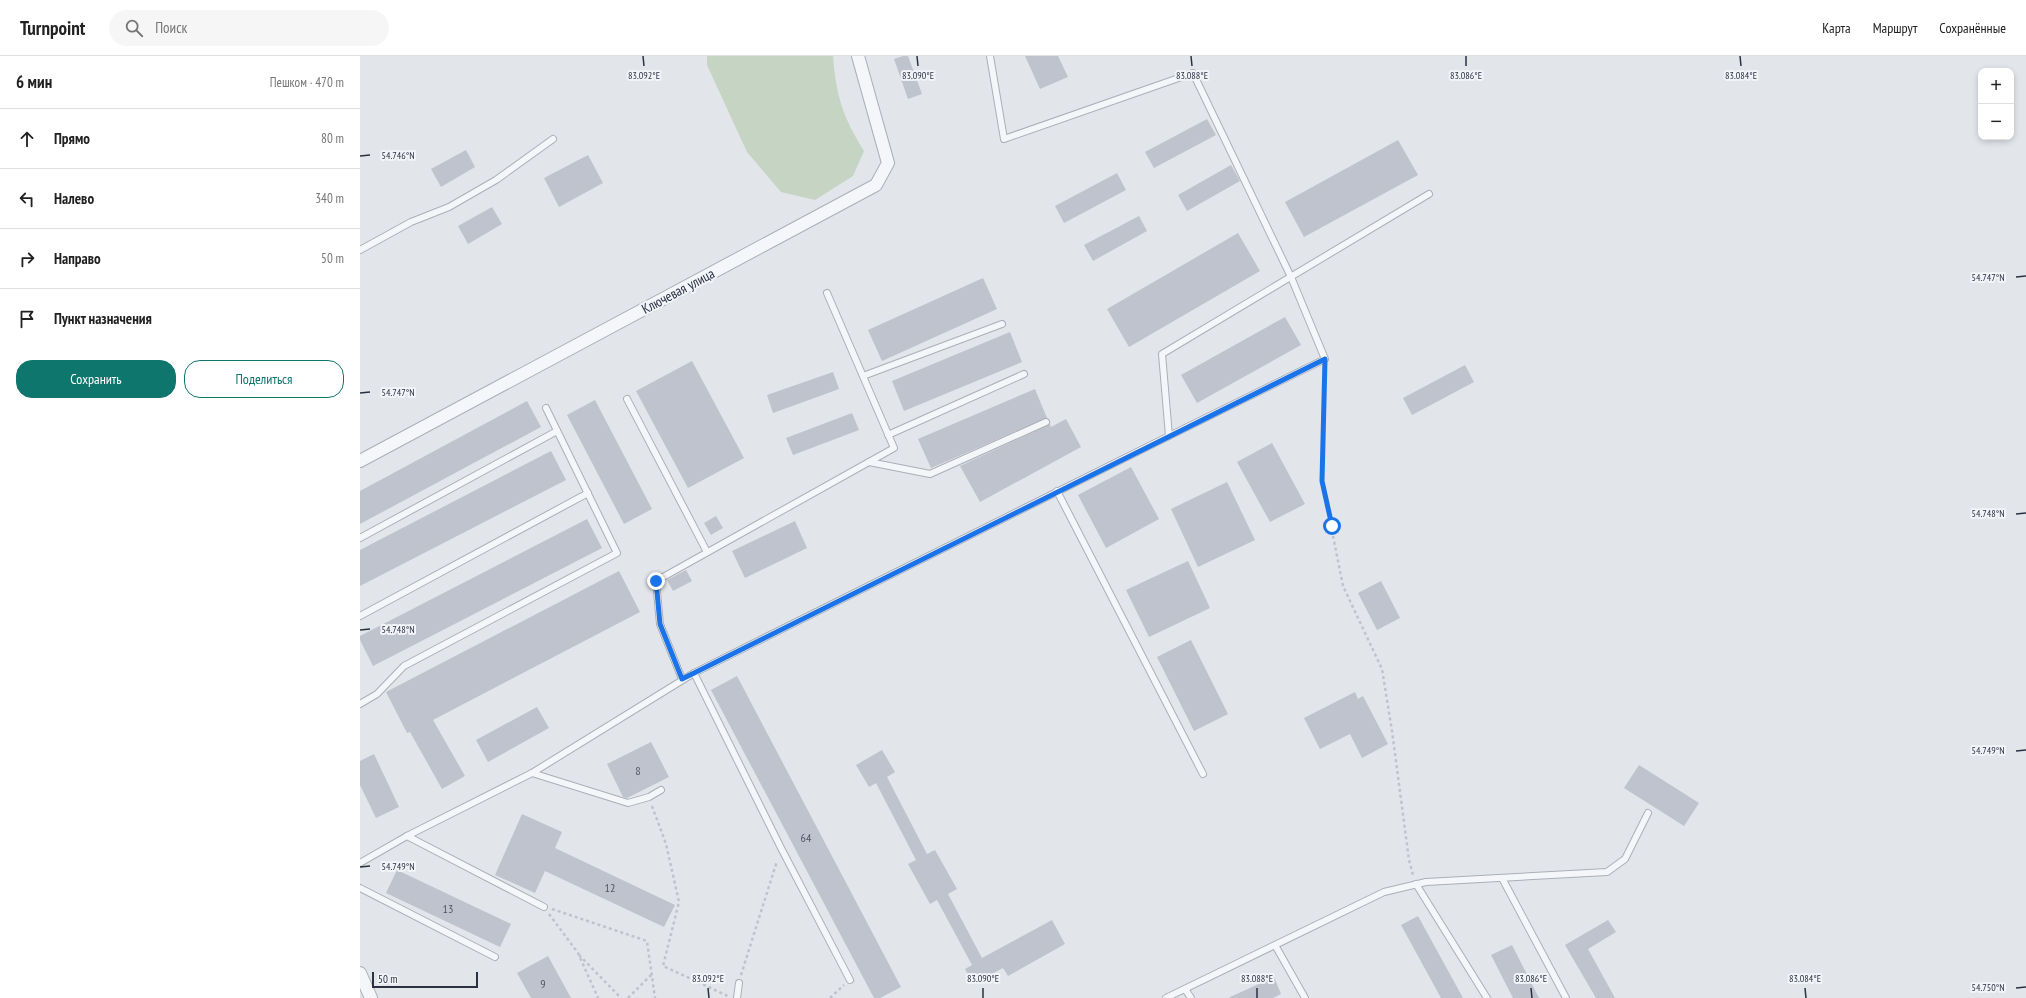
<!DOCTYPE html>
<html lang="ru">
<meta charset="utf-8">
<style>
:root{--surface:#fff;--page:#f6f6f6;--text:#222;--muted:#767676;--line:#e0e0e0;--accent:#0f766e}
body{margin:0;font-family:"PT Sans Narrow",sans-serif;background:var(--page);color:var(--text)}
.controls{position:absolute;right:12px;top:12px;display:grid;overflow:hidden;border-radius:8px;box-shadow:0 2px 6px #0003}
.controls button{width:36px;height:36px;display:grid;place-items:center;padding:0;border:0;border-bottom:1px solid var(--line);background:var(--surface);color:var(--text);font:20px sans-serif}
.scale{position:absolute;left:12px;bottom:10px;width:106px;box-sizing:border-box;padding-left:4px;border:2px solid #2a3143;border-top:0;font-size:11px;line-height:14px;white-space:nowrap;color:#2a3143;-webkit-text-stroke:3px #f2f4f8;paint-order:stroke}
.stop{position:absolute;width:12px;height:12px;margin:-9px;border:3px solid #1a73e8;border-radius:50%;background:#fff}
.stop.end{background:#1a73e8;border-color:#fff;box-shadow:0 1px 4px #0008}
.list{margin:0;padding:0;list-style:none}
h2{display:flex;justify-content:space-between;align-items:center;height:52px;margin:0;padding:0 16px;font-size:17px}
h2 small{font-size:13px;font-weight:400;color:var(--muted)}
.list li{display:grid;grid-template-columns:26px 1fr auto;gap:12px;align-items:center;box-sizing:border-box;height:60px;padding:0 16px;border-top:1px solid var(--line)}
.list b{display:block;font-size:15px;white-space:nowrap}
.list em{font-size:13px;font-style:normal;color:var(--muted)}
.actions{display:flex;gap:8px;padding:12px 16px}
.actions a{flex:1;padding:9px 0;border:1px solid var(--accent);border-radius:16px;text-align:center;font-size:14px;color:var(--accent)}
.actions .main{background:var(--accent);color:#fff}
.icon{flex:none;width:22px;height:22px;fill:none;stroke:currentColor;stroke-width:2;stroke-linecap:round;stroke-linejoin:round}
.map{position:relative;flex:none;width:1666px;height:942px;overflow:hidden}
header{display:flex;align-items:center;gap:24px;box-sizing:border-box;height:56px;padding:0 20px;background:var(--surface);border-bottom:1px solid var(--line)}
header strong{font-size:19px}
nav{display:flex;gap:22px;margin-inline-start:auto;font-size:14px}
.search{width:280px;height:36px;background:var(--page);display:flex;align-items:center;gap:10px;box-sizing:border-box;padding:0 14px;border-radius:22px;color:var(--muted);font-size:15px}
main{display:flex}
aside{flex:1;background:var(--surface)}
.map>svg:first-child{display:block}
</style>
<header>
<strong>Turnpoint</strong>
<div class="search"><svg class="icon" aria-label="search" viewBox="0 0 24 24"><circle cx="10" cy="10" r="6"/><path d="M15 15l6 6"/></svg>Поиск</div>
<nav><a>Карта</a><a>Маршрут</a><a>Сохранённые</a></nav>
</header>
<main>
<aside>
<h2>6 мин<small>Пешком · 470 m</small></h2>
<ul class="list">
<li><svg class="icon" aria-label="ahead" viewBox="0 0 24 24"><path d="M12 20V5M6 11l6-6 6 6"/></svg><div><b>Прямо</b></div><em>80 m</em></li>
<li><svg class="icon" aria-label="left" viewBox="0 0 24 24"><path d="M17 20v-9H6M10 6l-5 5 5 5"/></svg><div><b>Налево</b></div><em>340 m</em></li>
<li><svg class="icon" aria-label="right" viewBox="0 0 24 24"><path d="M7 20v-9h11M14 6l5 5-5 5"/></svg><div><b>Направо</b></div><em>50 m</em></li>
<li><svg class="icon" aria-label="arrive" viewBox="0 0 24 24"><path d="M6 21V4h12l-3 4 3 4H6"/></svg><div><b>Пункт назначения</b></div></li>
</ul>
<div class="actions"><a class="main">Сохранить</a><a>Поделиться</a></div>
</aside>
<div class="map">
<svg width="1666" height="942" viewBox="0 0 1666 942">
<rect width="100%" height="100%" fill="#e2e5ea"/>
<path fill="#c6d4c3" d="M 347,0 L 473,0 C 476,40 483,61 504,95 L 493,120 L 455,144 L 421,136 L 387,96 L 347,9 Z"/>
<g fill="#bfc3cd">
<polygon points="543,0 548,0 562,38 548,43 534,3"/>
<polygon points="665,0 698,0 708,21 680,33"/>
<polygon points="847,63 856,79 794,112 785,96"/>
<polygon points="1038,84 1058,119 944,181 925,146"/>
<polygon points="106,94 115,111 81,131 71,113"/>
<polygon points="228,99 243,127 199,151 184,122"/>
<polygon points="871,109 880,125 827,155 818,139"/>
<polygon points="757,117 766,134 704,167 695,150"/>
<polygon points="132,151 142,168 108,188 98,170"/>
<polygon points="779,160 787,175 733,205 724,189"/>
<polygon points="878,177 900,215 769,291 747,253"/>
<polygon points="623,222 637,253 522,305 508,274"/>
<polygon points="925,261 941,289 837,347 821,319"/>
<polygon points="650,276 662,306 544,355 532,325"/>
<polygon points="332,305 384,402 328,432 276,335"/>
<polygon points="1105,309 1114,326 1052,359 1043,342"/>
<polygon points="473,316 479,333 413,357 407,339"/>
<polygon points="675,333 687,362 571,412 558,383"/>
<polygon points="235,344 292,453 264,468 207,359"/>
<polygon points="167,345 181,371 0,468 0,435"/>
<polygon points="492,357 499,374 433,399 426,382"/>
<polygon points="706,363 721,391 620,446 600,410 690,368 691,371"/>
<polygon points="912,387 945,448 910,466 877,406"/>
<polygon points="191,395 206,424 0,530 0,494"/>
<polygon points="771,411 799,463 746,492 718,439"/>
<polygon points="867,426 895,484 838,511 811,453"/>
<polygon points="356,460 363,472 351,479 344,467"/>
<polygon points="227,463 242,492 13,610 0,584 0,580"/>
<polygon points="435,465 447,492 385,522 372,495"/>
<polygon points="828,505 850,552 789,581 766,534"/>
<polygon points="326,514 332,525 313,535 307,524"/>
<polygon points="259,515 280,556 73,664 105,720 82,733 50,676 47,677 26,636"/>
<polygon points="1021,525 1040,562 1017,574 998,537"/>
<polygon points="831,584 868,658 834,675 797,601"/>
<polygon points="377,620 541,931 520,942 514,942 351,634"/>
<polygon points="995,636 998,643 1003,640 1028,688 1002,702 990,678 960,693 944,662"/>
<polygon points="177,651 189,672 128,706 116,684"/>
<polygon points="291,686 309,721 267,742 263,741 247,708"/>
<polygon points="522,694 535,716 527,721 567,798 575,794 597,833 588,838 622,902 692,864 705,888 648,920 643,912 613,928 605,913 612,909 577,844 570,848 548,808 556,804 516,727 509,731 496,709"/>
<polygon points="14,698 39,751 16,762 0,729 0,705"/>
<polygon points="1279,709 1339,747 1324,770 1264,732"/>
<polygon points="162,758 202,776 195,792 315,849 304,871 185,815 175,837 135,819"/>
<polygon points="37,814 151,868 140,891 26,837"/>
<polygon points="1058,860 1103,942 1081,942 1041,869"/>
<polygon points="1248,864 1256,876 1228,893 1255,942 1236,942 1205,889"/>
<polygon points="1152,889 1179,942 1153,942 1131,899"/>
<polygon points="188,900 211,942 171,942 157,917"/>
<polygon points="914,921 921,938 913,942 868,942"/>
</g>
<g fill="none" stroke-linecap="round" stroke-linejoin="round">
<defs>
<g id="lane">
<polyline points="630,0 644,83 833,17 931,221 965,303 809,380"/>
<polyline points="0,194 51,166 89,151 136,124 193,83"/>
<polyline points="503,320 642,268"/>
<polyline points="267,343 347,496"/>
<polyline points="528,379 664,318"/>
<polyline points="509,406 570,418 686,366"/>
<polyline points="697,435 843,718"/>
<polyline points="0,482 197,375"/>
<polyline points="0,560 228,437"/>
<polyline points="334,617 809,380 802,298 1069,138"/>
<polyline points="322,623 300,568 296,525 534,392 467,237"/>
<polyline points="0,648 17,638 44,610 257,497 186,352"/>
<polyline points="172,717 268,747 289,741 301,734"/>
<polyline points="47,780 184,851"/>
<polyline points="0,807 47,780 172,717 334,617 421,792 490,924"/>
<polyline points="1142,822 1206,942"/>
<polyline points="1056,828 1127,942"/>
<polyline points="0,832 135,901"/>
<polyline points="915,889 945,942"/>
<polyline points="825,933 831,942"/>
<polyline points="377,942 379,927"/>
<polyline points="806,942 1024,836 1066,826 1247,816 1265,803 1288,757"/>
</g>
<g id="street">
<polyline points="0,405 516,129 528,107 498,0"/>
<polyline points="0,917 11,942"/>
</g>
</defs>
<use href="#lane" stroke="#abafb8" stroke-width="8"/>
<use href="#street" stroke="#abafb8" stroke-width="14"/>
<g stroke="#c0c3ca" stroke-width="2.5" stroke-dasharray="3 3" stroke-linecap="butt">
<polyline points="965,313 962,425 983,530 1022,613 1032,675 1049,804 1053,819"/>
<polyline points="292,750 306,788 319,846 303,910 368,940"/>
<polyline points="192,853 287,885 295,942"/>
<polyline points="189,858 218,897 238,942"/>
<polyline points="219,899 261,942"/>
<polyline points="381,919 417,805"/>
<polyline points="268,942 291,919"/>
<polyline points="470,942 484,929"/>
</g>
<use href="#lane" stroke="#f5f6f9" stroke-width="6"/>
<use href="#street" stroke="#f5f6f9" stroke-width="12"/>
</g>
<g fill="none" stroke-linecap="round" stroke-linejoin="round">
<polyline stroke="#1a73e8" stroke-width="5" points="296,525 300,568 322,623 965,303 962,425 972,470"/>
</g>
<path fill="none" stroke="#2a3143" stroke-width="1.5" d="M 283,0 L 284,10M 557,0 L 558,10M 831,0 L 832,10M 1106,0 L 1106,10M 1380,0 L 1381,10M 0,100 L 10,99M 1656,221 L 1666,220M 0,337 L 10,336M 1656,458 L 1666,457M 0,574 L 10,573M 1656,695 L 1666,694M 0,811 L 10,810M 348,932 L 349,942M 623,932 L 623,942M 897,932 L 897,942M 1171,932 L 1172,942M 1445,932 L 1446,942M 1656,932 L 1666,931"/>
<g text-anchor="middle" stroke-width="4" stroke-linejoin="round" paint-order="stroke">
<g font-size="12" fill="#4f5666">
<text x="278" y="719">8</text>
<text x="446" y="786">64</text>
<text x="250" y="836">12</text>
<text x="88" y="857">13</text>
<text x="183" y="932">9</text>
</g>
<g font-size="14" fill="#2a3143" stroke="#f2f4f8">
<text transform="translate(318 235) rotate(-28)" y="5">Ключевая улица</text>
</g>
</g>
<g font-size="10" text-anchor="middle" fill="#2a3143" stroke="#f2f4f8" stroke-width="4" stroke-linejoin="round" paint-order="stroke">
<text x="284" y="23">83.092°E</text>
<text x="558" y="23">83.090°E</text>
<text x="832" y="23">83.088°E</text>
<text x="1106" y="23">83.086°E</text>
<text x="1381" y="23">83.084°E</text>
<text x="38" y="103">54.746°N</text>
<text x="1628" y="225">54.747°N</text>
<text x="38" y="340">54.747°N</text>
<text x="1628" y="461">54.748°N</text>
<text x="38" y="577">54.748°N</text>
<text x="1628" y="698">54.749°N</text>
<text x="38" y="814">54.749°N</text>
<text x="348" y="926">83.092°E</text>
<text x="623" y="926">83.090°E</text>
<text x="897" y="926">83.088°E</text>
<text x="1171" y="926">83.086°E</text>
<text x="1445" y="926">83.084°E</text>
<text x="1628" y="935">54.750°N</text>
</g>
</svg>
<div class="controls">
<button>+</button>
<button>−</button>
</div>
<div class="scale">50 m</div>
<div class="stop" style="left:972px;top:470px"></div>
<div class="stop end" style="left:296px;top:525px"></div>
</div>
</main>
